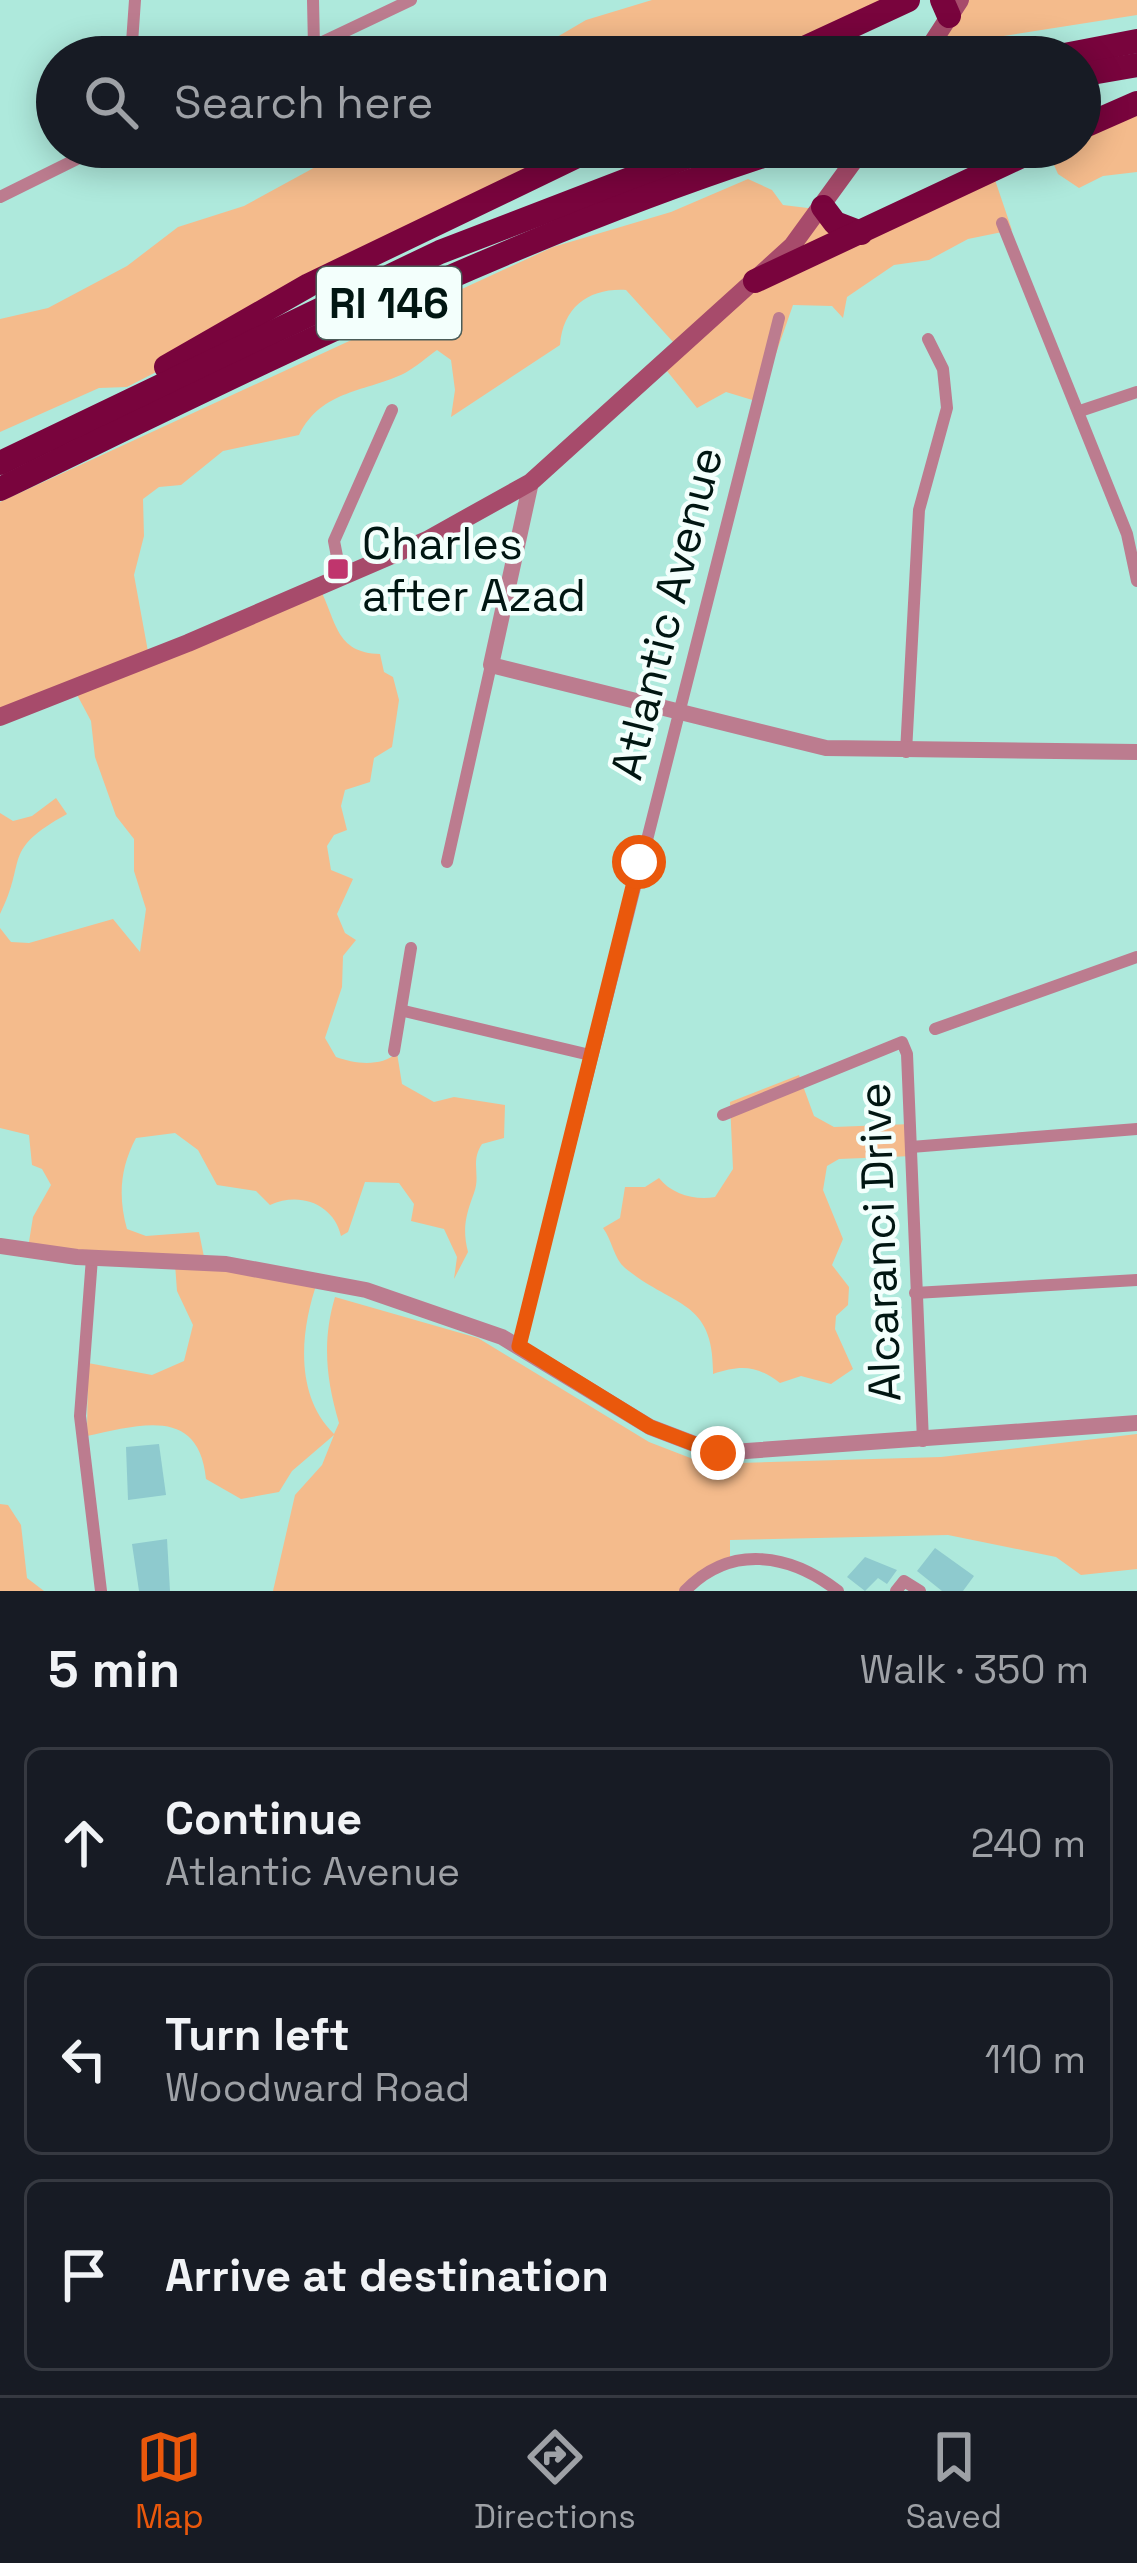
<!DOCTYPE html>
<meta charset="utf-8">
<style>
:root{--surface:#171b24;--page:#242831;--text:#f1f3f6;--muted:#9ea1a6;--line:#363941;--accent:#ea580c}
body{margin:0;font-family:"Space Grotesk",sans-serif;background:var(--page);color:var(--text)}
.stop{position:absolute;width:36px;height:36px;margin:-27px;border:9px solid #ea580c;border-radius:50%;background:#fff}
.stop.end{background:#ea580c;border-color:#fff;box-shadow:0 3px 12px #0008}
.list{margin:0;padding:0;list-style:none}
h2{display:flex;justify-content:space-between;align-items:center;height:156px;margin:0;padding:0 48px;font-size:51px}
h2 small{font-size:39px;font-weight:400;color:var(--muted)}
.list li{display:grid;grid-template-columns:78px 1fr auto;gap:36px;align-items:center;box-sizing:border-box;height:192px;margin:0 24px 24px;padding:0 24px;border:3px solid var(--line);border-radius:18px}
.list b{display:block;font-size:45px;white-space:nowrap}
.list p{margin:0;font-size:39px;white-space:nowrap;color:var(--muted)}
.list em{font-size:39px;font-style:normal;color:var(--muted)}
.icon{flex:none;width:66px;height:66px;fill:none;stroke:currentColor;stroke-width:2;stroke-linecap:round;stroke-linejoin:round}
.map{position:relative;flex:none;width:1137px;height:1591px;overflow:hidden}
.search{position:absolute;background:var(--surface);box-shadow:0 6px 30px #0003;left:36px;right:36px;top:36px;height:132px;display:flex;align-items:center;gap:30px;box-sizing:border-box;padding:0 42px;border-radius:66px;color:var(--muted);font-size:45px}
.sheet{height:804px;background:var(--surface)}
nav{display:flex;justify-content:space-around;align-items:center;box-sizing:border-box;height:168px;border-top:3px solid var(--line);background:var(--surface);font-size:33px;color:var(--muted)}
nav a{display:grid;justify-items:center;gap:6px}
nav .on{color:var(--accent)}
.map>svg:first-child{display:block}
</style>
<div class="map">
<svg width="1137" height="1591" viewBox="0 0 1137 1591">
<rect width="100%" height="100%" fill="#aee9dc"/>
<g fill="#f4bb8c">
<polygon points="652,0 907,0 783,57 523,57 586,20"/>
<polygon points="952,0 1137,0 1137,15 934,47"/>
<polygon points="1137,102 1137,172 1103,176 1079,188 1058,174 1046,147 1080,147 1080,129"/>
<polygon points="352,147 594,147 127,387 99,388 0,432 0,319 48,308 127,266 178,227 244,206"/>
<path d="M 994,177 L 1012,230 L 968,239 L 929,260 L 894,265 L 847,297 L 843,318 L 832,306 L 793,305 L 759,402 L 726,392 L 697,408 L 667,371 L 683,353 L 626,290 C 590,288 563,306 560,345 L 451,417 L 455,390 L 451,360 L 437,350 C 427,357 416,367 405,373 C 367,392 322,389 299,435 L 223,451 L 181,485 L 159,487 L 143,499 L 144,536 L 134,575 L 149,657 L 319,587 C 337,621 335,653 380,654 L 384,672 L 393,677 L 399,700 L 392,747 L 374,758 L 370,782 L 345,790 L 341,806 L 347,830 L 334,835 L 327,846 L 331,870 L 353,879 L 337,914 L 345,933 L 356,940 L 343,956 L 342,987 L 325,1038 L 336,1057 C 355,1064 381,1067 397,1053 L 402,1084 L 434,1102 L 454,1097 L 505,1105 L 504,1138 L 482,1144 C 470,1162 481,1175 474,1193 C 466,1215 462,1228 468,1252 L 454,1279 L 457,1257 L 444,1229 L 411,1221 L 414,1204 L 399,1183 L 365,1182 L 348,1232 L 341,1236 C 334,1205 301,1191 270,1205 L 256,1191 L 217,1185 L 198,1150 L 175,1133 L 136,1138 C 120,1168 118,1197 127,1229 L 146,1236 L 199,1232 L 205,1262 L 318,1280 C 300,1330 294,1395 334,1434 L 339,1423 C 326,1379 322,1341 335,1297 L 478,1338 L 649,1442 L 706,1464 L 941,1457 L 1137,1434 L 1137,1569 L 1081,1575 L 1056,1557 L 948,1535 L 730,1540 L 730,1562 L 690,1591 L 273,1591 L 295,1495 L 322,1465 L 334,1435 L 292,1471 L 279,1492 L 241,1499 L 206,1479 C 199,1406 140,1425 87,1436 L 88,1363 L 152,1375 L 184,1361 L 193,1325 L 177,1291 L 175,1264 L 28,1248 L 33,1217 L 51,1185 L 42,1169 L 32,1165 L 29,1135 L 0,1128 L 0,928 L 11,942 L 29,943 L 113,919 L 140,952 L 146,909 L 134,871 L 134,839 L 116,816 L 95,757 L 91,721 L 75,691 L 0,716 L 0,502 L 553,247 L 671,212 L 748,179 L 772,190 L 783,205 L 824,210 L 828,233 L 856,233 Z"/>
<path d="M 56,798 L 67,814 C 0,851 28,859 0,914 L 0,813 L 13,821 L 32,816 Z"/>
<path d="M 799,1075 L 814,1116 L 834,1127 L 911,1124 L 913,1156 L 839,1159 L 827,1166 L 823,1190 L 843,1239 L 832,1265 L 849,1287 L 848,1305 L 836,1316 L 835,1329 L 853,1369 L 831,1384 L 801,1376 L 780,1383 C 757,1365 740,1365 713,1374 C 714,1299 674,1308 625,1268 C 614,1259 612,1240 603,1228 L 620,1218 L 625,1187 L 645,1187 L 659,1178 C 671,1194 696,1201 715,1197 L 733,1169 L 730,1102 Z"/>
<polygon points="0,1504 8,1505 21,1525 27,1578 44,1591 0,1591"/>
</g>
<g fill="#8ecace">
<polygon points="159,1444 166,1495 128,1500 126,1447"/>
<polygon points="167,1539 170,1591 139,1591 132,1544"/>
<polygon points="935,1548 974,1576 963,1591 942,1591 917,1571"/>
<polygon points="865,1557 897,1570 887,1584 878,1578 865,1591 847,1577"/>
</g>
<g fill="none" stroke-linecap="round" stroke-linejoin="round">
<g stroke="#bc7c8f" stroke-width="12">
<polyline points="313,0 314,47"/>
<polyline points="131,57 135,0"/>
<polyline points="291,57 411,0"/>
<polyline points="0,197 101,147"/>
<polyline points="1002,223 1127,534 1137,581"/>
<polyline points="1080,411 1137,392"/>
<polyline points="341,577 334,541 392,410"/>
<polyline points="906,752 919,510 947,408 943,369 928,339"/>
<polyline points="447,862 491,665"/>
<polyline points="404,1011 590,1055"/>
<polyline points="935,1029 1137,957"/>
<polyline points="394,1051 411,948"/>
<polyline points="723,1115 902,1042 907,1054 923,1441"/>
<polyline points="911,1147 1137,1129"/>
<polyline points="92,1258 80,1416 101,1591"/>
<polyline points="915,1293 1137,1280"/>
<polyline points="519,1346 779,318"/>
<path d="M 685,1591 C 730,1544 789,1553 838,1591"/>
<polyline points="896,1591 904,1581 920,1591"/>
</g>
<g stroke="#bc7c8f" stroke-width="16">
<polyline points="531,482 491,665 826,748 1137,752"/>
<polyline points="0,1246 77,1257 226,1264 366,1290 502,1337 650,1427 718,1453 1137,1423"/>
</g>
<g stroke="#a74b6b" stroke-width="18">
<polyline points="923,57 960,0"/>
<polyline points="0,717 188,643 427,540 531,482 792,246 864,147"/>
</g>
<g stroke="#79043d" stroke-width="24">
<polyline points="942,0 949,16"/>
<polyline points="785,57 908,0"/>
<polyline points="1054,57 1137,41"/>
<polyline points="1080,75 1137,65"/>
<polyline points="1080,128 1137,103"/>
<polyline points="823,207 835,223 861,233"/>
<polyline points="755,281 1041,147"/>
<polyline points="166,367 309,285 596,147"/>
<polyline points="0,463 440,252 713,147"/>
<path d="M 0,489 C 260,364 516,234 791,147"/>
</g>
</g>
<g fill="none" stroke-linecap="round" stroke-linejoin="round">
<polyline stroke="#ea580c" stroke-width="15" points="639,862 519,1346 650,1427 718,1453"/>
</g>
<rect fill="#c0356d" stroke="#f3fffc" stroke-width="4.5" x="326" y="557" width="24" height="24" rx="6"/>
<g text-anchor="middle" stroke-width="9" stroke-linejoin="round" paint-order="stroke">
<rect fill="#f3fffc" stroke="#4a5c58" stroke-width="3" x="317" y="267" width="144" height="72" rx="9"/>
<g font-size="42" font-weight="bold" fill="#011612">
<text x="389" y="318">RI 146</text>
</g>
<g font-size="45" fill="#011612" stroke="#f3fffc" text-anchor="start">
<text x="362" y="559">Charles<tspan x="362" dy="52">after Azad</tspan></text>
</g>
<g font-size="45" fill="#011612" stroke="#f3fffc">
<text transform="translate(666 613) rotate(-76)" y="16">Atlantic Avenue</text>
<text transform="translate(879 1242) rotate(-92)" y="16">Alcaranci Drive</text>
</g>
</g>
</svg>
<div class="stop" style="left:639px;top:862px"></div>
<div class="stop end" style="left:718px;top:1453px"></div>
<div class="search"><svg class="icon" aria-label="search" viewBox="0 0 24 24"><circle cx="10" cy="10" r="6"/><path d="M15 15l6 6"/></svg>Search here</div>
</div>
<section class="sheet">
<h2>5 min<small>Walk · 350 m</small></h2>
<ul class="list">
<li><svg class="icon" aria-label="ahead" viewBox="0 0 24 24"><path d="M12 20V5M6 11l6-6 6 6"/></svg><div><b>Continue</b><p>Atlantic Avenue</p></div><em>240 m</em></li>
<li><svg class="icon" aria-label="left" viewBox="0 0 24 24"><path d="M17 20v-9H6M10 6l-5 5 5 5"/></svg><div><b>Turn left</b><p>Woodward Road</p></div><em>110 m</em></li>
<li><svg class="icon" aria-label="arrive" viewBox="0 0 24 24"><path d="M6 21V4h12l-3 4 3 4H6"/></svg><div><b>Arrive at destination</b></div></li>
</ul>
</section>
<nav>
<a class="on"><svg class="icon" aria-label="map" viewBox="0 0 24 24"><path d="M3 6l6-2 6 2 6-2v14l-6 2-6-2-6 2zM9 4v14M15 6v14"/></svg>Map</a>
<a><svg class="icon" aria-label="directions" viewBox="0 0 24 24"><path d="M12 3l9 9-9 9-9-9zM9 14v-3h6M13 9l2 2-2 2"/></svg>Directions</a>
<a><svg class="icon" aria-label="saved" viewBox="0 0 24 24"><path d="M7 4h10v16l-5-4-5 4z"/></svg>Saved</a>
</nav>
